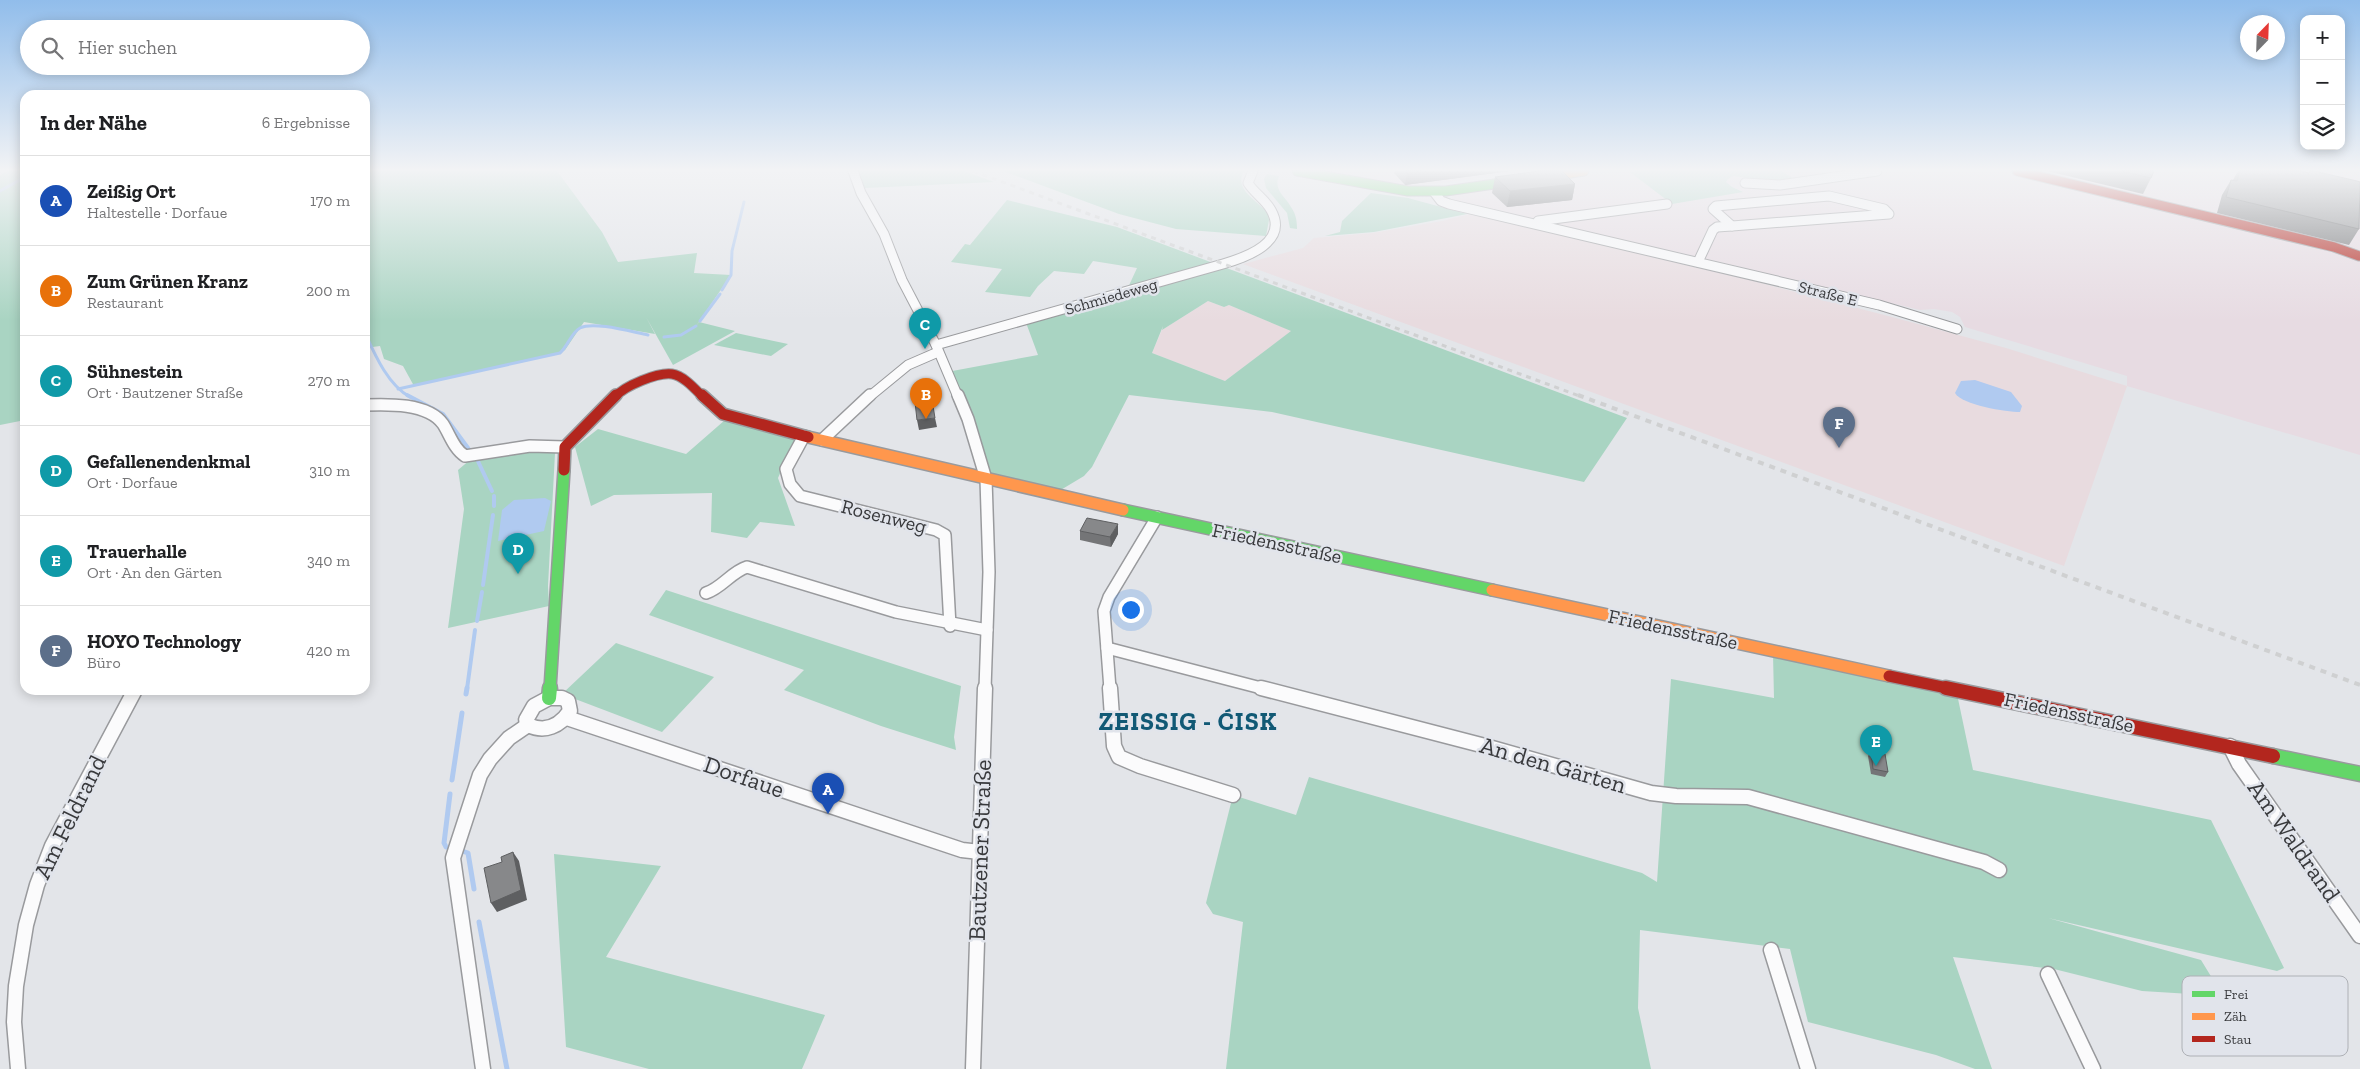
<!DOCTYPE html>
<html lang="de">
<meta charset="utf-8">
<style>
:root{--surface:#fff;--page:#f6f6f6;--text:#202124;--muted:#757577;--line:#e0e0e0;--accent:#b45309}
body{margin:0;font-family:"Zilla Slab",serif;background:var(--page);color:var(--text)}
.controls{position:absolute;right:15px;top:15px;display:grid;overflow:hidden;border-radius:10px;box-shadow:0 2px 12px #0003}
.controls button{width:45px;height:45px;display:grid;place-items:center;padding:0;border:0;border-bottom:1px solid var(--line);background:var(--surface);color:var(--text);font:25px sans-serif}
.compass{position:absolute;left:2240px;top:15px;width:45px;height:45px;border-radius:50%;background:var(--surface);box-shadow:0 2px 12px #0003;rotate:23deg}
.you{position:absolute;left:1130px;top:609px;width:18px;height:18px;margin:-12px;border:4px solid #fff;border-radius:50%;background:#1a73e8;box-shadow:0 0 0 8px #1a73e833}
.badge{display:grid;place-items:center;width:32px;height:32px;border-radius:50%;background:var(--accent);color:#fff;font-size:16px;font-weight:700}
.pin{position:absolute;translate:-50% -41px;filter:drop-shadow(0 1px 2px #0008)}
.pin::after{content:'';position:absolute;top:26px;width:18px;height:15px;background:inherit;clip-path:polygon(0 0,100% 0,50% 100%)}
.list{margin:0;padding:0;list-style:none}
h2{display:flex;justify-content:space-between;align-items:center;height:65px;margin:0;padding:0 20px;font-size:21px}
h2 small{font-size:16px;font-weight:400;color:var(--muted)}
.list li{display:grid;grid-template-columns:32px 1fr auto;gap:15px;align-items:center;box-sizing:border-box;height:90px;padding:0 20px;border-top:1px solid var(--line)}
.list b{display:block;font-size:19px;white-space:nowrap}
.list p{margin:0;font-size:16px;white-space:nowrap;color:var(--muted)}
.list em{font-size:16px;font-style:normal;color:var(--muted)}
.icon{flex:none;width:28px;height:28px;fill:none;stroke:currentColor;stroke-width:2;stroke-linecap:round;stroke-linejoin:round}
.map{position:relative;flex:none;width:2360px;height:1069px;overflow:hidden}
.search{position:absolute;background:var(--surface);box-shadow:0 2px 12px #0003;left:20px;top:20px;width:350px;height:55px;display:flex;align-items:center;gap:12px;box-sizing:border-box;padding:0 18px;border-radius:28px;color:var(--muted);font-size:19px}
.panel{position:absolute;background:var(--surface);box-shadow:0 2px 12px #0003;left:20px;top:90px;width:350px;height:605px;border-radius:15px}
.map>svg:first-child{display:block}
</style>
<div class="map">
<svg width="2360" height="1069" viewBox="0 0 2360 1069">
<rect width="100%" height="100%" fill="#e3e5e9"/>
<g fill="#e7dbe2">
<polygon points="1330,171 1529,171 1441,183 1407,186"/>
<polygon points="1782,171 2360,172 2360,455 2127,386 2127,376 1965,327 1960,317 1952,312 1934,309 1920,310 1711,260 1469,205 1450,199 1454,194 1498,189 1576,175 1630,172 1672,204 1742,191 1732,187 1726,182 1733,176 1793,179"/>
</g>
<g fill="#e8dbdf">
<polygon points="1470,214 1753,281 1892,317 2006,348 2127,386 2064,566 1243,264 1303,248 1314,238 1373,233 1442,221"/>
<polygon points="1208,301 1224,307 1229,305 1292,331 1225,381 1152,353 1162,330"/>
</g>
<g fill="#a9d4c2" fill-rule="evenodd">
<polygon points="7,171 25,171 25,420 0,425 0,175"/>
<polygon points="365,171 557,171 602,232 618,262 697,253 694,273 731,275 696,326 699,322 735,331 673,365 646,317 655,334 584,322 565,350 560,353 414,386 403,366 384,359 380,346 365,348"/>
<polygon points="857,171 964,171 994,182 865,188"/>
<path d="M 1003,171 L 1244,171 C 1233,190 1258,200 1268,214 L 1269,220 L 1266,236 L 1176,229 L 1119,214 Z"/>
<polygon points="1637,171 1782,171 1794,179 1769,181 1733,176 1728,179 1726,182 1732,187 1743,192 1672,204 1630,172"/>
<path d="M 1267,174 L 1279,176 C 1273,190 1285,196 1291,207 C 1296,214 1297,221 1297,229 L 1290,228 L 1287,213 L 1266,188 L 1264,179 Z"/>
<polygon points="1371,193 1408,198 1467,214 1374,232 1325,236 1340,232 1342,221"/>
<path d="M 1007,200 L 1117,227 L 1627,418 L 1584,482 L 1272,412 L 1129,395 L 1130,393 L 1092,467 L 1084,476 L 1054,494 L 987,478 L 947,372 L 1038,355 L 1025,320 L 1126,292 L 1137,268 L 1093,261 L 1084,274 L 1054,271 L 1038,286 L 1030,297 L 985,292 L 1002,269 L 951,262 L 965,244 L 970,245 ZM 1208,301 L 1224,307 L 1229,305 L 1291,331 L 1225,381 L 1152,353 L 1163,326 L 1162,330 Z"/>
<polygon points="736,333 788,344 771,356 714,345"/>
<polygon points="725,420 795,440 778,478 795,526 760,522 747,538 711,532 712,493 614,495 591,506 575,447 598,429 686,454"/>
<polygon points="524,452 555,453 548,586 549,606 448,628 464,509 458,470 471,459"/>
<polygon points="666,590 961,686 954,737 956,750 881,726 784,690 804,670 649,615"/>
<polygon points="616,643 714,677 662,732 562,694"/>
<polygon points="1773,654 1957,694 1973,770 2211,820 2284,968 2277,971 2048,918 2201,960 2223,996 2142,991 2054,969 1953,957 1992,1069 1975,1069 1936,1055 1808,1022 1790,949 1640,930 1638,1008 1651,1069 1226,1069 1243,922 1213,914 1206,903 1233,795 1296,815 1309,777 1642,873 1657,882 1671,679 1774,698"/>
<polygon points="554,854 661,866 606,957 825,1015 802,1069 649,1069 566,1047"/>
</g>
<g fill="#b0caf0">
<path d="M 1975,380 L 2011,392 L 2022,406 L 2020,412 C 2006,412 1962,405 1955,393 L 1961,381 Z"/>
<polygon points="545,498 551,501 544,531 498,541 502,510 514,500"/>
</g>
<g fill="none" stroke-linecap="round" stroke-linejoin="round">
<g stroke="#b0caf0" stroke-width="3">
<polyline points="0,191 25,177"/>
<polyline points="722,290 731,275 732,251 744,202"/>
<polyline points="700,321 720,294"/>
<path d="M 365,333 C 375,355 388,385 410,397"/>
<polyline points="664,337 681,335 696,326"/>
<path d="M 398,389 L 560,353 C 568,346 571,333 580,328 C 594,321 632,332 648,335"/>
</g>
<g stroke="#b0caf0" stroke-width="4">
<polyline points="407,395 443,414 471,452"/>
<polyline points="476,457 492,491"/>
<polyline points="494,496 494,506"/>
<polyline points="483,585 493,515"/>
<polyline points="477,621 482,592"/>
<polyline points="467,689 475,630"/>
</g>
<g stroke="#b0caf0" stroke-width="5">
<polyline points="466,694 467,688"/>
<polyline points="452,780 462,713"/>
<polyline points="446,847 444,843 450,794"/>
<polyline points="462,851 468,853 474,889"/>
<polyline points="479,922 507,1069"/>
</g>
<defs>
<g id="street-far2">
<polyline points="853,171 861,193 884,234 902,280 936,345 958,397"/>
<polyline points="1745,183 1780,185 1877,171"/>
<polyline points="1434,192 1441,201 1449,204 1879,305 1957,329"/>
<polygon points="1829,196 1884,209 1889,214 1732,226 1713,209 1716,206"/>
<polyline points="1538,221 1667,204"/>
<polyline points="1698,262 1713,230 1717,227 1732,226"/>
<path d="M 936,345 L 1223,264 C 1247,257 1289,242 1271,210 C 1265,199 1254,193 1248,183 L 1253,171"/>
<polyline points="869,397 908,365 938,352"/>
</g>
<g id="street-far1">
<polyline points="958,395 968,419 986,479 989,572 985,689"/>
<path d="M 365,405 C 388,404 428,403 443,424 C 450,435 454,449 465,456 L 530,446 L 565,447"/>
<polyline points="804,436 786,469 790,484 800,496 936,530 945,535 950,626"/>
<polyline points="822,440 870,395"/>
<path d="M 706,593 C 722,588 731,572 747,567 L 896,612 L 987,630"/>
<polyline points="1107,648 1265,689"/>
<polyline points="1110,689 1104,611 1109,597 1157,517"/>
</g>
<g id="street">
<polyline points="1110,688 1114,746 1119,757 1140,766 1233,795"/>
<polyline points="1261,688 1485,746 1651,793 1676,796 1748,797 1984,862 1999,870"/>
<path d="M 549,698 L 562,698 L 568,701 L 570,711 C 560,726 545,733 528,725 L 526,720 L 534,706 Z"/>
<polyline points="567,718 962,850 980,852"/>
<polyline points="2230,746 2239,764 2360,936"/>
<polyline points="1771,950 1808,1069"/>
<polyline points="2048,974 2093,1069"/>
<polyline points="18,1069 14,1022 16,986 26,925 37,885 52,846 135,690"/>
<polyline points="483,1069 453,858 480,775 490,759 509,738 528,725"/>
<polyline points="973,1069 985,688"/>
</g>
<polyline id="fast-far2" points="1297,171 1408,191 1446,191 1515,181"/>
<g id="fast-far1">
<polyline points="1123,510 1492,590"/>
<polyline points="550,689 564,470"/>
</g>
<g id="fast">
<polyline points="549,698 550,688"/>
<polyline points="2273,756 2360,774"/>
</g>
<polyline id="slow-far1" points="1544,177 1584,171"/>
<g id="slow">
<polyline points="808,437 1123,510"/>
<polyline points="1492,590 1889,676"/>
</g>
<g id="jam-far2">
<polyline points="2017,171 2334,247 2359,256"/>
<path d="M 615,397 C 624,386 658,372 672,374 C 684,376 695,389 703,397"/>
</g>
<g id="jam-far1">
<polyline points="702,395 723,414 808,437"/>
<polyline points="564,470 565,447 616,395"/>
<polyline points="1889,676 1952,689"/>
</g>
<polyline id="jam" points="1946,688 2273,756"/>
</defs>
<use href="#street-far2" stroke="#999a9d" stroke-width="11"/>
<use href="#street-far1" stroke="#999a9d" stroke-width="14"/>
<use href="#street" stroke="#999a9d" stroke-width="17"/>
<use href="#fast-far2" stroke="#999a9d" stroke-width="11"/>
<use href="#fast-far1" stroke="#999a9d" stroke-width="14"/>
<use href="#fast" stroke="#999a9d" stroke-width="17"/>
<use href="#slow-far1" stroke="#999a9d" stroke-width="11"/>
<use href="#slow" stroke="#999a9d" stroke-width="14"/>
<use href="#jam-far2" stroke="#999a9d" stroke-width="11"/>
<use href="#jam-far1" stroke="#999a9d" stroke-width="14"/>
<use href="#jam" stroke="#999a9d" stroke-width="17"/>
<use href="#street-far2" stroke="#fbfbfc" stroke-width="9"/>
<use href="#street-far1" stroke="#fbfbfc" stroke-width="11"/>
<use href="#street" stroke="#fbfbfc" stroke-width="14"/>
<use href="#fast-far2" stroke="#63d668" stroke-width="9"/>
<use href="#fast-far1" stroke="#63d668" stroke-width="11"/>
<use href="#fast" stroke="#63d668" stroke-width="14"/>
<use href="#slow-far1" stroke="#ff974d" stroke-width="9"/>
<use href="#slow" stroke="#ff974d" stroke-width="11"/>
<use href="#jam-far2" stroke="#b3261e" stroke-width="9"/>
<use href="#jam-far1" stroke="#b3261e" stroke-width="11"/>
<use href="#jam" stroke="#b3261e" stroke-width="14"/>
<polyline stroke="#cfd0d1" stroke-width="3" stroke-dasharray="5 5" stroke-linecap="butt" points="973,171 1582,397"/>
<polyline stroke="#cfd0d1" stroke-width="4" stroke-dasharray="6 6" stroke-linecap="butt" points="1578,395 2360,685"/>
</g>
<g fill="#747577">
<polygon points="1395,171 1510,171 1405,185 1394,173"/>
<polygon points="2047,171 2154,171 2151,178 2143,194"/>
<polygon points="2238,171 2300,171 2308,173 2309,171 2359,229 2349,245 2217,213 2222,195 2231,180 2233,180"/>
<polygon points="1495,177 1575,184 1572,200 1507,207 1492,193"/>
<polygon points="1080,531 1118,534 1111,547 1080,540"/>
<polygon points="1871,751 1888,772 1885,777 1871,774 1868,756"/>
</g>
<g fill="#5e5f61">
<polygon points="1421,171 1510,171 1405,185 1407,173"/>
<polygon points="1575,184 1572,200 1507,207 1510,191"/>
<polygon points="935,418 937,427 919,430 917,420"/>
<polygon points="1118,524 1118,534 1111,547 1110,537"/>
<polygon points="513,852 519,861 527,900 497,912 491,903"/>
</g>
<g fill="#87888a" stroke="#5e5f61">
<polygon points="1405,171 1421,171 1407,173"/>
<polygon points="1539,171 1562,171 1575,184 1510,191 1495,177"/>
<polygon points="2121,171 2154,171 2151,178"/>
<polygon points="2240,171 2300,171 2309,173 2310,171 2314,171 2357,181 2360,182 2359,229 2226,197 2231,180 2237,181"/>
<polygon points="932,400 935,418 917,420 915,402"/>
<polygon points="1087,518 1118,524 1110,537 1080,531"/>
<polygon points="1871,751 1885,754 1888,772 1873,769"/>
<polygon points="513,852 521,890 491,903 484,868 502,862 501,857"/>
</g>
<linearGradient id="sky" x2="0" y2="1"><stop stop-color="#91bdeb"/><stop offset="0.53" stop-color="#f2f3f5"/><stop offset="1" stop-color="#f2f3f5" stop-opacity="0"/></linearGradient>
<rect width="2360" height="321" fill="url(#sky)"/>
<g text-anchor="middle" stroke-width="5" stroke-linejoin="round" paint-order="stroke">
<g font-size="16" fill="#38393c" stroke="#e1e4eb">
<text transform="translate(1828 293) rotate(14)" y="6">Straße E</text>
<text transform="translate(1111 296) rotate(-16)" y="6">Schmiedeweg</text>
</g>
<g font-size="20" fill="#38393c" stroke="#e1e4eb">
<text transform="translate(884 516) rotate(14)" y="7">Rosenweg</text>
<text transform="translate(1277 543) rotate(12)" y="7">Friedensstraße</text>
<text transform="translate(1673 629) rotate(12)" y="7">Friedensstraße</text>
<text transform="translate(2069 712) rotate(12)" y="7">Friedensstraße</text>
</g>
<g font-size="24" fill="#38393c" stroke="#e1e4eb">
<text transform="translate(1553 765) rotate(16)" y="8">An den Gärten</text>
<text transform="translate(744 777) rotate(19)" y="8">Dorfaue</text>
<text transform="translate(70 817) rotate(-64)" y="8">Am Feldrand</text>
<text transform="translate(2294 841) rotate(55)" y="8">Am Waldrand</text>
<text transform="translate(980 850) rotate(-88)" y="8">Bautzener Straße</text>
</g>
<g font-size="25" font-weight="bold" letter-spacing="1" fill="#115975" stroke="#e1e4eb">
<text x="1188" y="730">ZEISSIG - ĆISK</text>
</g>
</g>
<rect x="2182" y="976" width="166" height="80" rx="8" fill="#e1e4eb" stroke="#aeb1b6" stroke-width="1"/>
<rect x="2192" y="991" width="23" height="6" fill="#63d668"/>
<rect x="2192" y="1013" width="23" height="7" fill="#ff974d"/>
<rect x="2192" y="1036" width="23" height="6" fill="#b3261e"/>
<g font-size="14" fill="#38393c">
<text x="2224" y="999">Frei</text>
<text x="2224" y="1021">Zäh</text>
<text x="2224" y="1044">Stau</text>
</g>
</svg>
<div class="controls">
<button>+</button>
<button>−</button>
<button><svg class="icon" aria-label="layers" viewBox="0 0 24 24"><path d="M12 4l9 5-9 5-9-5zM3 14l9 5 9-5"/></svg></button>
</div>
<svg class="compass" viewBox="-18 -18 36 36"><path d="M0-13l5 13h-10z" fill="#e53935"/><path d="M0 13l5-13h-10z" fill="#757577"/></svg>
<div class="you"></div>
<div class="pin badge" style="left:828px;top:814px;background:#1a4fb4">A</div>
<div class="pin badge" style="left:926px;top:419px;background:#e8710a">B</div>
<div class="pin badge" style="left:925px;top:349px;background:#0f9aa8">C</div>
<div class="pin badge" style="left:518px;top:574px;background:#0f9aa8">D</div>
<div class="pin badge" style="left:1876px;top:766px;background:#0f9aa8">E</div>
<div class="pin badge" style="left:1839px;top:448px;background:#5c6f8a">F</div>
<div class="search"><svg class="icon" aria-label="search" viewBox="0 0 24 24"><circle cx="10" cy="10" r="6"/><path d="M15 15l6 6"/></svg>Hier suchen</div>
<section class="panel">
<h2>In der Nähe<small>6 Ergebnisse</small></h2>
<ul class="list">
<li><span class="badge" style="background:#1a4fb4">A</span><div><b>Zeißig Ort</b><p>Haltestelle · Dorfaue</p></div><em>170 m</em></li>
<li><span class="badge" style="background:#e8710a">B</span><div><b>Zum Grünen Kranz</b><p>Restaurant</p></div><em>200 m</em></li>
<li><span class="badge" style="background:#0f9aa8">C</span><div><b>Sühnestein</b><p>Ort · Bautzener Straße</p></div><em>270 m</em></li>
<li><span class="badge" style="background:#0f9aa8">D</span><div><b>Gefallenendenkmal</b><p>Ort · Dorfaue</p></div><em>310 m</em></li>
<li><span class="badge" style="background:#0f9aa8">E</span><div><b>Trauerhalle</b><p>Ort · An den Gärten</p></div><em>340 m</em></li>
<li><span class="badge" style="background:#5c6f8a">F</span><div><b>HOYO Technology</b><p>Büro</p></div><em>420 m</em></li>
</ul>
</section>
</div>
